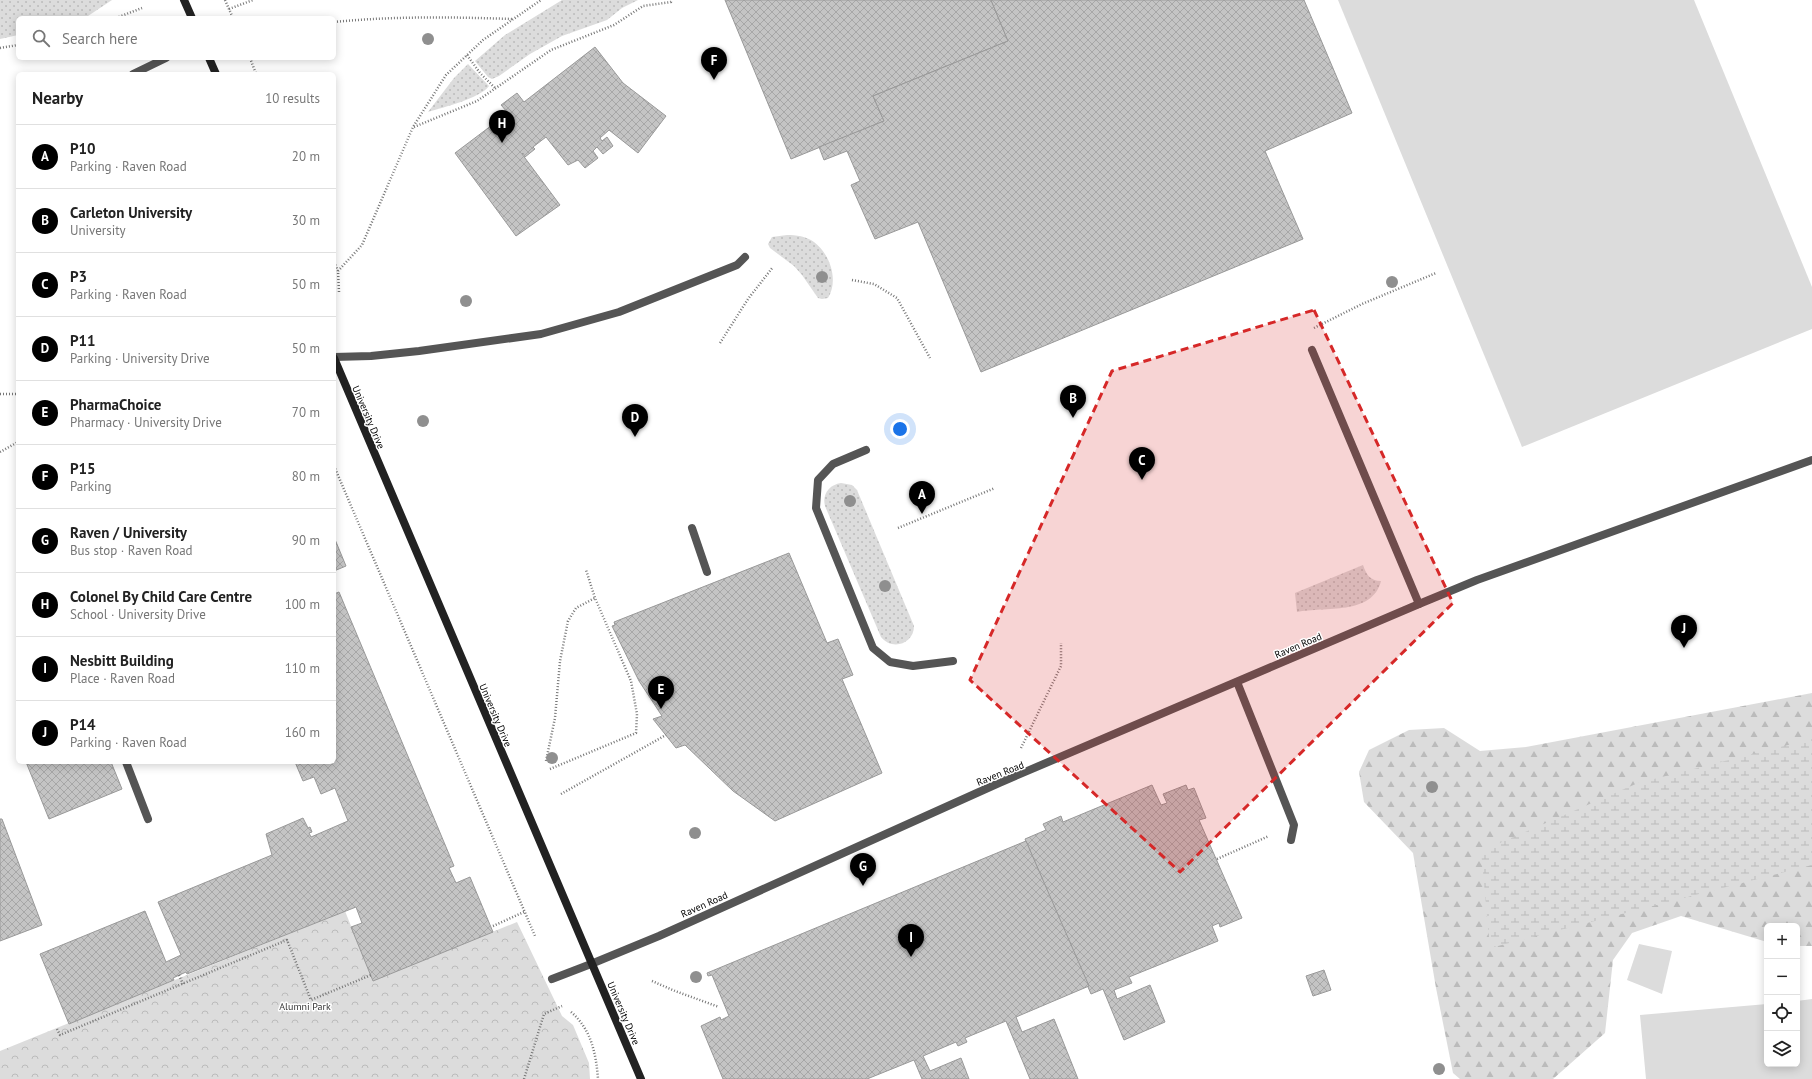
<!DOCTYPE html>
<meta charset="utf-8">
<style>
:root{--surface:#fff;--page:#f6f6f6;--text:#222;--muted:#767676;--line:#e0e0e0;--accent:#000}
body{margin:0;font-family:"PT Sans",sans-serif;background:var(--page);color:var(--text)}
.controls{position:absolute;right:12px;bottom:12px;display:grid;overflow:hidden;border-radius:6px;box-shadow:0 2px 10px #0003}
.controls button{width:36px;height:36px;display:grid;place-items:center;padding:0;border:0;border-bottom:1px solid var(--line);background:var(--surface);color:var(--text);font:20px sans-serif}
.you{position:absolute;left:900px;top:429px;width:14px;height:14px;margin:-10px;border:3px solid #fff;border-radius:50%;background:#1a73e8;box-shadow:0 0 0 6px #1a73e833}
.badge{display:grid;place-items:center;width:26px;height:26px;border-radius:50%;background:var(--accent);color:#fff;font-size:13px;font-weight:700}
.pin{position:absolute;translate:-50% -33px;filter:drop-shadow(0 1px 2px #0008)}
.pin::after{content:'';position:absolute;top:21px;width:14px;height:12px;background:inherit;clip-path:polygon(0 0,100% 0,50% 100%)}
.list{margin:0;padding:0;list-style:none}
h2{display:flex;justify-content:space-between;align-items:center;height:52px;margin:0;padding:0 16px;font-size:17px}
h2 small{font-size:13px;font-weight:400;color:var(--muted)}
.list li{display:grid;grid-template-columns:26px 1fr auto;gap:12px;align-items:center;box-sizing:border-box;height:64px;padding:0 16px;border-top:1px solid var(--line)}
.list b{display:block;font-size:15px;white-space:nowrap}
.list p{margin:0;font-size:13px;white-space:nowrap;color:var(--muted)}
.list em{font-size:13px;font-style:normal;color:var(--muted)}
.icon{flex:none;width:22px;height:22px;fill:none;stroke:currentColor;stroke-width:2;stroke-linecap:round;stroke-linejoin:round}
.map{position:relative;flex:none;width:1812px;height:1079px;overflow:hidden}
.search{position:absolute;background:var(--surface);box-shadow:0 2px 10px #0003;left:16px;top:16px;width:320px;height:44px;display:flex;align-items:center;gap:10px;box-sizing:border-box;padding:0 14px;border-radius:6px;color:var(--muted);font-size:15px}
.panel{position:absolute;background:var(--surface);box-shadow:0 2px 10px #0003;left:16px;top:72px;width:320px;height:692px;border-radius:6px}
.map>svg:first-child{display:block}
</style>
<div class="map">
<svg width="1812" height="1079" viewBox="0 0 1812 1079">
<defs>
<pattern id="grass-dots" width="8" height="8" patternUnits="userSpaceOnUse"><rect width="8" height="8" fill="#dcdcdc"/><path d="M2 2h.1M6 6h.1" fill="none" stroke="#bbb" stroke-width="1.8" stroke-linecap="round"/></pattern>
<pattern id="forest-firs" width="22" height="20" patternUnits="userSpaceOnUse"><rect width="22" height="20" fill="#dcdcdc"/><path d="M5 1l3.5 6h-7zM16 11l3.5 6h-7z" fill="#bbb"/></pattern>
<pattern id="wetland-marsh" width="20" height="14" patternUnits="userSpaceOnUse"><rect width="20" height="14" fill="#dcdcdc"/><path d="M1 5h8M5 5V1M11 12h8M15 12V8" fill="none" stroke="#bbb"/></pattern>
<pattern id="park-crowns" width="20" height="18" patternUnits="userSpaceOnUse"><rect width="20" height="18" fill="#dcdcdc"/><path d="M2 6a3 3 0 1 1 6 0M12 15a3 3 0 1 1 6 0" fill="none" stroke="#bbb"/></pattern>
<pattern id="building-cross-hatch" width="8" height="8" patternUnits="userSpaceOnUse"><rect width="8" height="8" fill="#c4c4c4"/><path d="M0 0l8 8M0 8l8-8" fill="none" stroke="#a7a7a7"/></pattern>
</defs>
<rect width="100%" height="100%" fill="#fff"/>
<g fill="url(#grass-dots)">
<polygon points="0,0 112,0 85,18 18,18 18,35 0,39"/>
<polygon points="562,0 638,0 622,8 607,20 562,36 530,54 499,76 492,79 488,77 475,61 505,35"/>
<path d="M 468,64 L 489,86 C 479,99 444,107 428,112 L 454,78 Z"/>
<path d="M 787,235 C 796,235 806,236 814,242 C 830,254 839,280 828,298 L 822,299 L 818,298 L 802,275 L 794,266 L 770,248 L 768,244 L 772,237 Z"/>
<path d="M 841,483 L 852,485 L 857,490 L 914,626 C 914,644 892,651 881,637 L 825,506 C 822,494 829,485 841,483 Z"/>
<path d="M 1363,565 C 1366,574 1370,581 1381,581 C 1372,616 1325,606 1297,612 L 1295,593 Z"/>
</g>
<polygon fill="url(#forest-firs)" points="1812,693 1812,946 1797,946 1797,926 1767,926 1767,942 1681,916 1632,933 1613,960 1605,1033 1553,1079 1460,1079 1453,1073 1436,988 1413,853 1364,802 1359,772 1369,750 1409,730 1444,728 1480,751 1526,747"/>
<polygon fill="url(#wetland-marsh)" points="1812,739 1812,865 1490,948 1481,851 1638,783"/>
<polygon fill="url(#park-crowns)" points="345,911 373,981 517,922 562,1016 573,1025 589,1063 590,1079 0,1079 0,1051"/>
<g fill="#dcdcdc">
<polygon points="1338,0 1694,0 1812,287 1812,329 1522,447"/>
<polygon points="1639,944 1672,951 1662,994 1627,980"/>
<polygon points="1812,999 1812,1079 1646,1079 1640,1015 1767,1004 1767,1064 1797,1064 1797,1001"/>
</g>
<g fill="url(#building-cross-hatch)" stroke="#999">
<polygon points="725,0 991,0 1008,41 873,96 884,121 791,159"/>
<polygon points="991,0 1304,0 1352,113 1265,151 1303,239 981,372 918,222 875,239 851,185 860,181 847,151 824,160 819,147 884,121 873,96 1008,41"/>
<polygon points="595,47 623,83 666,116 638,153 609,130 600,138 602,141 607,137 613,146 603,154 597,147 593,151 598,158 585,168 578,160 568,165 546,137 533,147 535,149 525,157 523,153 522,154 560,205 516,236 455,153 508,113 501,105 517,93 524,102"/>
<polygon points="334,537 346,566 334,571"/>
<polygon points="789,553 827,643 838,639 853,675 842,679 882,773 775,821 733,791 685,745 676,748 653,719 662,716 639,681 612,626 615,625 614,622"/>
<polygon points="339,592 454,866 449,868 456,883 470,877 493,932 373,981 351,927 362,923 356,907 187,974 186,972 173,978 174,980 69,1024 40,954 145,911 166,962 181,955 158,902 272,855 266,834 303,818 308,828 310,827 312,832 309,833 311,837 348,821 335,788 321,794 314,777 303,781 295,762 334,762 334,594"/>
<polygon points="26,762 111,762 122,789 49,819"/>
<polygon points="1152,785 1161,805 1167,803 1163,794 1186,785 1188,790 1194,788 1206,818 1199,820 1242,918 1220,927 1219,923 1212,926 1218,941 1129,977 1132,983 1114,990 1117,999 1150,985 1165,1022 1124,1040 1103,989 1091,994 1025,839 1046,830 1043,824 1061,816 1063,822"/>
<polygon points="0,819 2,819 42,925 0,941"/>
<polygon points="1026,841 1089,986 1016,1017 1022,1032 1054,1019 1078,1079 1030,1079 1006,1021 965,1038 967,1042 958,1046 956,1042 923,1056 930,1071 961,1058 969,1079 922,1079 914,1060 867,1079 723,1079 701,1026 720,1017 721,1020 729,1016 712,975 708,976 707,973"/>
<polygon points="1324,970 1331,990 1313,996 1306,976"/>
</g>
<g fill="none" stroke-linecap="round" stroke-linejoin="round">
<g stroke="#777" stroke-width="2.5" stroke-dasharray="1 2" stroke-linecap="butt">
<polyline points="225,0 233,18"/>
<polyline points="229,9 253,0"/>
<polyline points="116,18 142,8"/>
<path d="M 334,22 C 394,16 453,17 512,19"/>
<polyline points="0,48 18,45"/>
<polyline points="467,55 480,73 495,88"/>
<polyline points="250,58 256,74"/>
<polyline points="414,127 477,101 551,50 614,25 643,6 671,2 671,0"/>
<polyline points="334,262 338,271"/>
<polyline points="852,280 874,284 897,298 930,358"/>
<polyline points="339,292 338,271 362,245 413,127 446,75 483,40 541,0"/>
<polyline points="1314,328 1362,304 1436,273"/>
<polyline points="720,343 748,299 773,267"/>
<polyline points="0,394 18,394"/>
<polyline points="0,452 18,442"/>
<polyline points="334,466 535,936"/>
<polyline points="898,528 995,488"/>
<polyline points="1021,748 1061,666 1061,643"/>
<polyline points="546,761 555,718 560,661 568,621 576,608 595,598"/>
<polyline points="550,769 636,733 637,714 631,681 595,598 586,570"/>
<polyline points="561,794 666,735"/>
<polyline points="1217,859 1269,836"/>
<polyline points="493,926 524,912"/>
<polyline points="179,975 183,984"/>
<polyline points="652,981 675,991 719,1007"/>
<path d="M 571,1012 C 591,1029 596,1053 598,1079"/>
<polyline points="57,1029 60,1035 287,940 311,1000 371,975"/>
<polyline points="524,1079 544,1014 562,1006"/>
</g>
<g stroke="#555" stroke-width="8">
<polyline points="133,74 166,58"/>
<polyline points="1312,350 1419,604 1477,580 1812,460"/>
<polyline points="334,357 371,356 419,351 541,334 619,312 737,265 745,257"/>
<polyline points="866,450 833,464 818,480 816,508 873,648 890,662 913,666 953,661"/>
<polyline points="692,528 707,572"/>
<polyline points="1237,682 1294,825 1291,840"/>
<polyline points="126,762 148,819"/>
<polyline points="552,979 591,964"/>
</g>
<polyline stroke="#555" stroke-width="8" points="591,964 659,936 999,783 1419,604"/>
<g stroke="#222" stroke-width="8">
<polyline points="184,0 192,18"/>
<polyline points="209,58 216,74"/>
<polyline points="334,358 641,1079"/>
</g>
</g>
<g fill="#8f8f8f">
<circle cx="428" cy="39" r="6"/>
<circle cx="822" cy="277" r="6"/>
<circle cx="1392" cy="282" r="6"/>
<circle cx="466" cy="301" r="6"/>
<circle cx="423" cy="421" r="6"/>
<circle cx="850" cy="501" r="6"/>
<circle cx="885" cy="586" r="6"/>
<circle cx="552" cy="758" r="6"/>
<circle cx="1432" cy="787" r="6"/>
<circle cx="695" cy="833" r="6"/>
<circle cx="696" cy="977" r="6"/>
<circle cx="1439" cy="1069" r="6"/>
</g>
<path fill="#d62828" fill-opacity="0.2" stroke="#d62828" stroke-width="3" stroke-dasharray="8 5" stroke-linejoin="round" d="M 1314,310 L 1453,603 L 1180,872 L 970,680 L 1112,371 Z"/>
<g text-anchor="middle" stroke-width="3" stroke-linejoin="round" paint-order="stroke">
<g font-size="10" fill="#000" stroke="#fff">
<text transform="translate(369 417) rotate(67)" y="4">University Drive</text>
<text transform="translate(1298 645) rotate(-23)" y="4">Raven Road</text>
<text transform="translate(496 715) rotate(67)" y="4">University Drive</text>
<text transform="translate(1000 773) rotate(-22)" y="4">Raven Road</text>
<text transform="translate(704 904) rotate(-24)" y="4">Raven Road</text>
<text transform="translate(624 1013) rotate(67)" y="4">University Drive</text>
</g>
<g font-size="10" fill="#333" stroke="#fff">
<text x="305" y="1010">Alumni Park</text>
</g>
</g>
</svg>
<div class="controls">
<button>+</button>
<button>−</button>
<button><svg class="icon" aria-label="locate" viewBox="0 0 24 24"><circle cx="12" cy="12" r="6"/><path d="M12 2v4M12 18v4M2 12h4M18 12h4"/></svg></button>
<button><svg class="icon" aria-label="layers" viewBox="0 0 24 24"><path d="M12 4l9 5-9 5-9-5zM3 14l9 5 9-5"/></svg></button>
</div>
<div class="you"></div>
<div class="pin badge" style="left:922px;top:514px">A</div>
<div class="pin badge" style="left:1073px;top:418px">B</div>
<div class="pin badge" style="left:1142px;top:480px">C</div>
<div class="pin badge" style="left:635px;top:437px">D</div>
<div class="pin badge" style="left:661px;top:709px">E</div>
<div class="pin badge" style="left:714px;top:80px">F</div>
<div class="pin badge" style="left:863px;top:886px">G</div>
<div class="pin badge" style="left:502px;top:143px">H</div>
<div class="pin badge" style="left:911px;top:957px">I</div>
<div class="pin badge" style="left:1684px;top:648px">J</div>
<div class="search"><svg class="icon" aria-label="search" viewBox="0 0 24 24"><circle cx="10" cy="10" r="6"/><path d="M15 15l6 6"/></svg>Search here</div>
<section class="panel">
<h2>Nearby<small>10 results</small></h2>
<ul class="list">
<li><span class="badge">A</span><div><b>P10</b><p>Parking · Raven Road</p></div><em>20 m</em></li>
<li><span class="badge">B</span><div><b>Carleton University</b><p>University</p></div><em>30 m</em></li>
<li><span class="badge">C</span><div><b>P3</b><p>Parking · Raven Road</p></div><em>50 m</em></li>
<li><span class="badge">D</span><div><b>P11</b><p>Parking · University Drive</p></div><em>50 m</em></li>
<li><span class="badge">E</span><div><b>PharmaChoice</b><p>Pharmacy · University Drive</p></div><em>70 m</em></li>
<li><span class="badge">F</span><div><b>P15</b><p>Parking</p></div><em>80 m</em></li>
<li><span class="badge">G</span><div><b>Raven / University</b><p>Bus stop · Raven Road</p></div><em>90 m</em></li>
<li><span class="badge">H</span><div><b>Colonel By Child Care Centre</b><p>School · University Drive</p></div><em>100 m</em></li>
<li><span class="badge">I</span><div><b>Nesbitt Building</b><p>Place · Raven Road</p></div><em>110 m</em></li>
<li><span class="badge">J</span><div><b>P14</b><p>Parking · Raven Road</p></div><em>160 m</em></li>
</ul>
</section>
</div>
